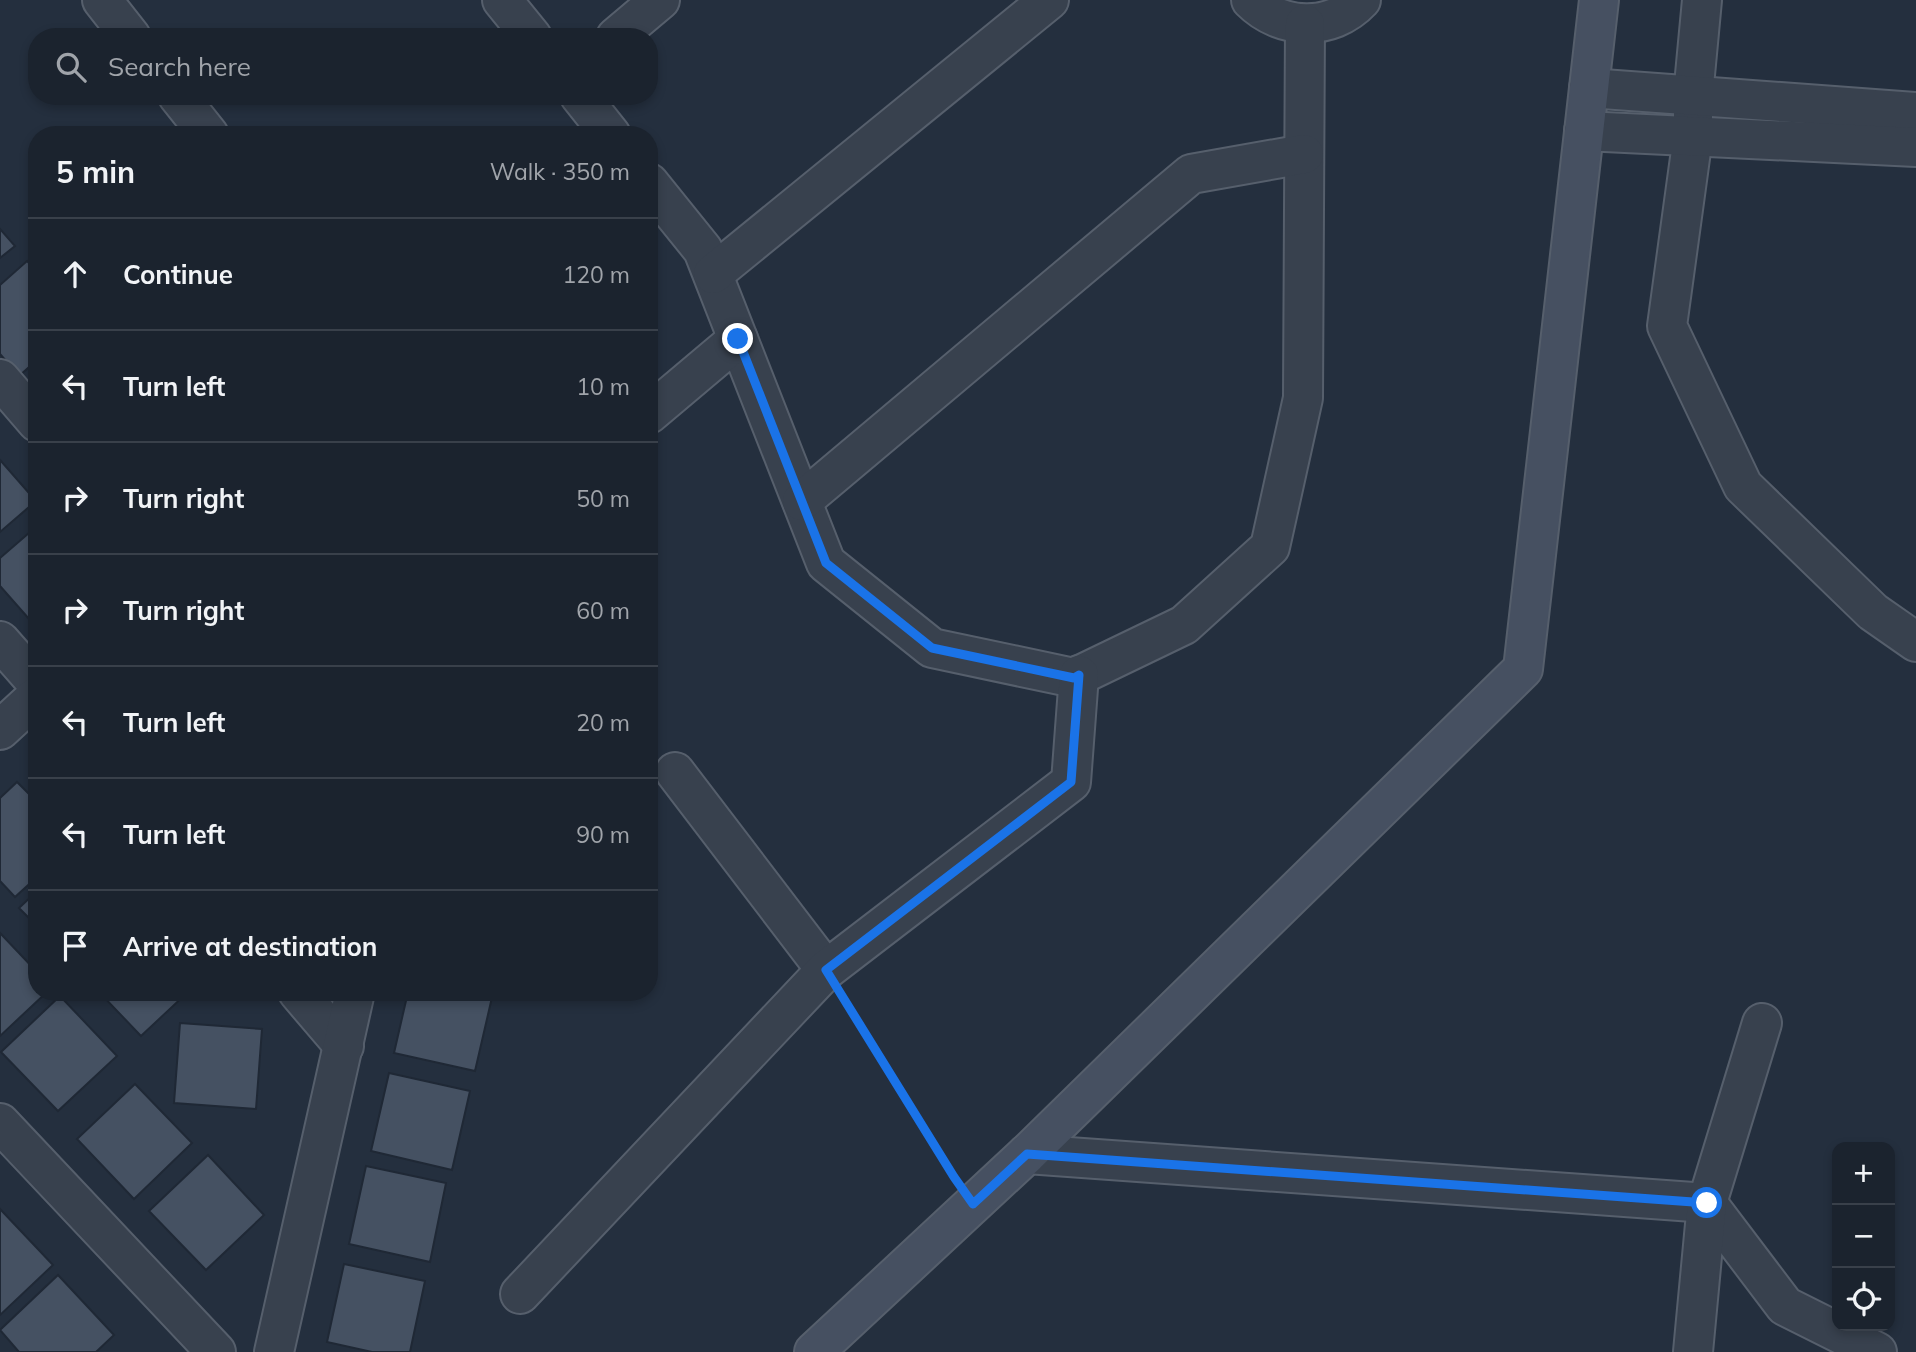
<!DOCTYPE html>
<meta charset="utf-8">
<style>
:root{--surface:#1b232e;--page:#282f3a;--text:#f1f3f6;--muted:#a0a4aa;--line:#39404a}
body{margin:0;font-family:Mulish,sans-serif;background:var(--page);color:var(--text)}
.controls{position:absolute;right:21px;bottom:21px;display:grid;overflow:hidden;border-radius:14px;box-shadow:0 4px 10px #0003}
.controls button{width:63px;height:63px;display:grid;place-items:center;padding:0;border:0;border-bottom:2px solid var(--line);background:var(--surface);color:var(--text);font:35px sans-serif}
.stop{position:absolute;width:21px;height:21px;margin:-16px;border:5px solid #1a73e8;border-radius:50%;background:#fff}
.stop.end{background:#1a73e8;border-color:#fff;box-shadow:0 2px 7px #0008}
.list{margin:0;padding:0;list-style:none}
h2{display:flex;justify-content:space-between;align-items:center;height:91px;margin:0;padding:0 28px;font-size:30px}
h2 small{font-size:23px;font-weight:400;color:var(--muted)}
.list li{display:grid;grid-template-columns:46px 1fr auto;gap:21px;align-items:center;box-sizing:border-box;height:112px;padding:0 28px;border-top:2px solid var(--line)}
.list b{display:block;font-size:26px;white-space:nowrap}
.list em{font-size:23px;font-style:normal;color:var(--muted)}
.icon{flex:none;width:38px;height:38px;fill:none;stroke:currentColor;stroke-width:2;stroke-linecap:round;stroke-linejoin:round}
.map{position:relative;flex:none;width:1916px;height:1352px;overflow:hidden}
.search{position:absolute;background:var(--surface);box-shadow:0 4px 10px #0003;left:28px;top:28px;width:630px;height:77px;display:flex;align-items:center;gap:18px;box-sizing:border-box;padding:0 24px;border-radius:28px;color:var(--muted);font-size:26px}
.panel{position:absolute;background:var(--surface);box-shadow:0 4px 10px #0003;left:28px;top:126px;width:630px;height:875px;border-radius:28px}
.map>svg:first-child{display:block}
</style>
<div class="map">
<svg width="1916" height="1352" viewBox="0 0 1916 1352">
<rect width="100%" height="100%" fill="#242f3e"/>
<g fill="#455162" stroke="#1f2835" stroke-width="2">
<polygon points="0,229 15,246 0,258"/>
<polygon points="27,261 37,271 37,360 19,376 0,354 0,285"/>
<polygon points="0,460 36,501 0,532"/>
<polygon points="37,526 37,628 0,586 0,558"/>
<polygon points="17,782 37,802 37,877 15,897 0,881 0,798"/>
<polygon points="37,891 37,926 19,908"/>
<polygon points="0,933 37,972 37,992 47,992 0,1036"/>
<polygon points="99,992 188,992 141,1036"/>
<polygon points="408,992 493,993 475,1071 394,1053"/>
<polygon points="60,996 117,1056 58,1111 1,1052"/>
<polygon points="180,1023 262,1029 256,1109 174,1103"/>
<polygon points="389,1073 470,1091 452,1170 371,1151"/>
<polygon points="135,1084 192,1143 134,1199 77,1139"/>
<polygon points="208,1155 264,1215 206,1270 149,1211"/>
<polygon points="366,1166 446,1183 430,1262 349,1244"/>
<polygon points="0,1209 53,1265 0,1315"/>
<polygon points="344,1264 425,1281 410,1352 372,1352 327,1342"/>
<polygon points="58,1275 114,1335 96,1352 19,1352 0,1330"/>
</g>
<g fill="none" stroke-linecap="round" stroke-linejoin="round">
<defs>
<g id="street">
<polyline points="102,0 131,37"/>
<polyline points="502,0 532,37"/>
<path d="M 1251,0 C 1281,30 1331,32 1361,0"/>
<polyline points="1702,0 1693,96 1693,136 1667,326 1743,486 1873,612 1916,642"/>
<polyline points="616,37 660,0"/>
<polyline points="1589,88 1916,112"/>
<polyline points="178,96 209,135"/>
<polyline points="580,96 611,135"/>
<polyline points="1584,131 1916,147"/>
<polyline points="649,183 703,250 826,563 932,648 1074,678 1184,625 1270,547 1303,398 1305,24"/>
<polyline points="713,274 1049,0"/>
<polyline points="0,379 37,422"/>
<polyline points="649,414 738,339"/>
<polyline points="802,501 1191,174 1304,154"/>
<polyline points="0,641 37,683"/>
<polyline points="0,730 37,696"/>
<polyline points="675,772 826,970"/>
<polyline points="298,992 344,1046"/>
<polyline points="0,1123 216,1352"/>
<polyline points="1027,1154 1707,1203 1785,1306 1877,1352"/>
<polyline points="520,1294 826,970 1071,782 1079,675"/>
<polyline points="274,1352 355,992"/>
<polyline points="1693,1352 1707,1203 1762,1023"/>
</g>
<polyline id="secondary" points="814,1352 1027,1154 1523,669 1599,0"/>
</defs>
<use href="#street" stroke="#565f6c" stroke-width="42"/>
<use href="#secondary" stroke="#565f6c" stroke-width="42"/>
<polyline stroke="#44595c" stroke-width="4.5" stroke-dasharray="5 5" stroke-linecap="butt" points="846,1003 952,1175"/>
<use href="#street" stroke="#38414e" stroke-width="38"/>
<use href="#secondary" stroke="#465061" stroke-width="38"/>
</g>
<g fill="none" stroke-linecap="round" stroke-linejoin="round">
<polyline stroke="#1a73e8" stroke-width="9" points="738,339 826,563 932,648 1074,678 1079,675 1071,782 826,970 954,1177 973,1204 1027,1154 1707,1203"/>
</g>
</svg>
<div class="controls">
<button>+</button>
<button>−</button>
<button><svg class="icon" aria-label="locate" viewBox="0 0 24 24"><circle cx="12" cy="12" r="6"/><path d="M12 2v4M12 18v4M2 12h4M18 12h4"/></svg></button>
</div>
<div class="stop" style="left:1707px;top:1203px"></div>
<div class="stop end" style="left:738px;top:339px"></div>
<div class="search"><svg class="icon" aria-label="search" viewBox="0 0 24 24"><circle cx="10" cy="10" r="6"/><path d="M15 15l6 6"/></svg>Search here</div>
<section class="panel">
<h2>5 min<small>Walk · 350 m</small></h2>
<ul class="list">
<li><svg class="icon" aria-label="ahead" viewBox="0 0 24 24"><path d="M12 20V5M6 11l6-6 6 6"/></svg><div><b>Continue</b></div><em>120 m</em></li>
<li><svg class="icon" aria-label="left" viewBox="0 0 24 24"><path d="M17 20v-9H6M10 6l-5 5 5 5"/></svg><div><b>Turn left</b></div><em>10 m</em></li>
<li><svg class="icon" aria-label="right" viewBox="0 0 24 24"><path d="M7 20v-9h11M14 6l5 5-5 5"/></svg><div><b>Turn right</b></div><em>50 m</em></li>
<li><svg class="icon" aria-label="right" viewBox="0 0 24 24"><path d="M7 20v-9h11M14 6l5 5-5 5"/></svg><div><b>Turn right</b></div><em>60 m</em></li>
<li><svg class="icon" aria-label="left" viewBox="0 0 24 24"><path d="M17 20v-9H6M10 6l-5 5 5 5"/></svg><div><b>Turn left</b></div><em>20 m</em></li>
<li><svg class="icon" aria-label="left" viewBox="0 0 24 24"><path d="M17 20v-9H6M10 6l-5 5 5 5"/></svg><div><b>Turn left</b></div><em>90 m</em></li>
<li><svg class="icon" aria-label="arrive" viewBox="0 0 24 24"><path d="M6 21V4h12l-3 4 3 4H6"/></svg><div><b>Arrive at destination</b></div></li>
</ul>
</section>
</div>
